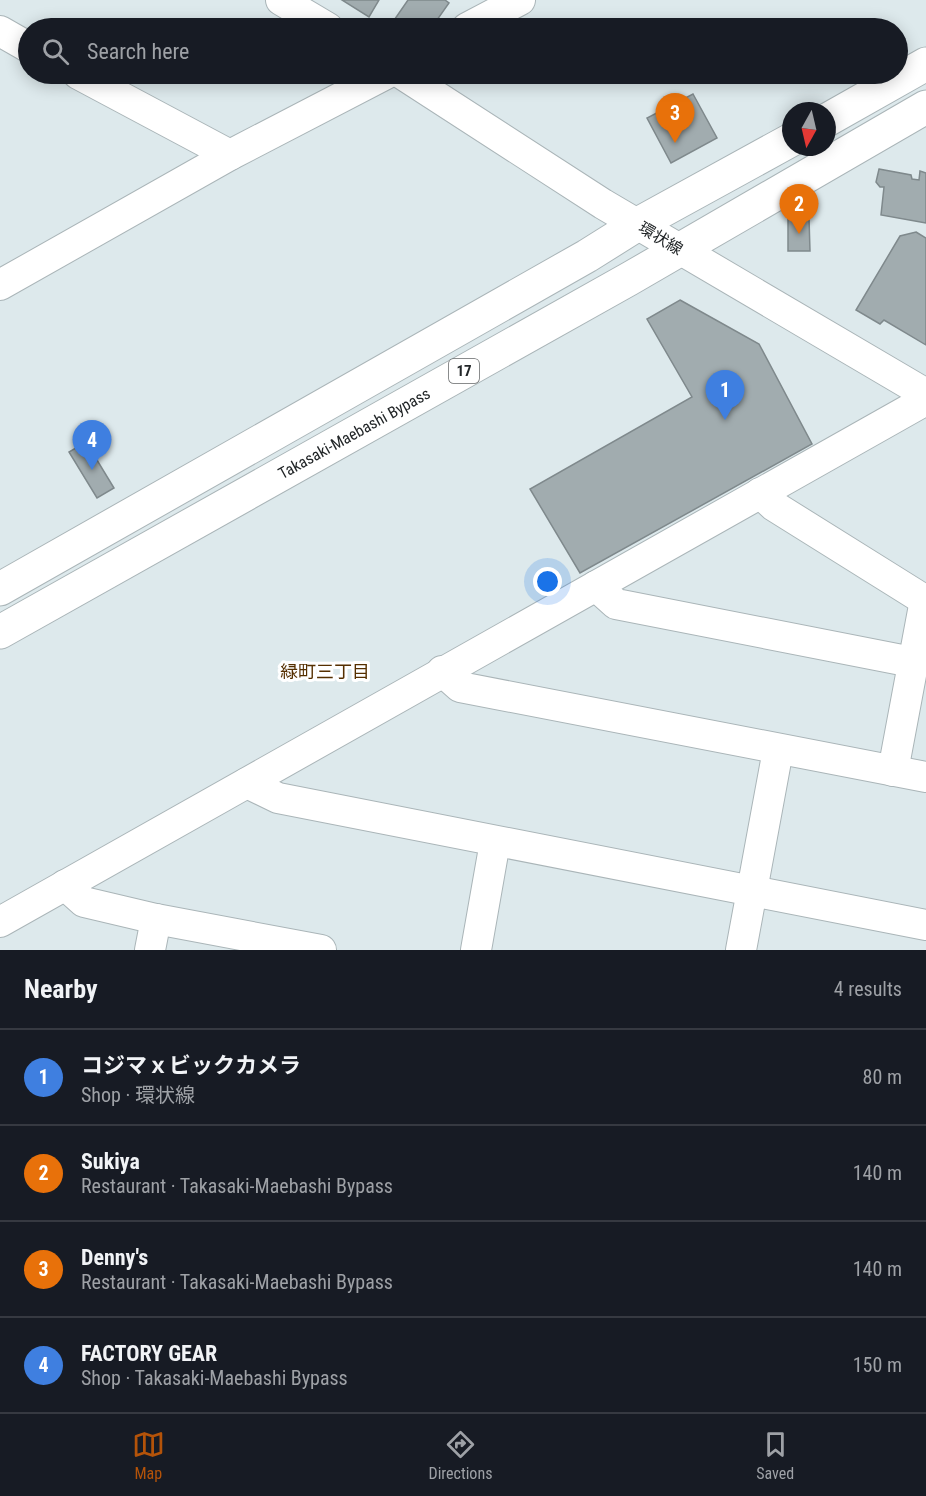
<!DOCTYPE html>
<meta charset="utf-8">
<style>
:root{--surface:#171b24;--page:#242831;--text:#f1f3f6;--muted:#9ea1a6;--line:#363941;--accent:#b45309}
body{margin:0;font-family:"Roboto Condensed","Noto Sans JP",sans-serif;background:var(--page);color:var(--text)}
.compass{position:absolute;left:782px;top:102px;width:54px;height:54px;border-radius:50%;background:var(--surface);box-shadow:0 3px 15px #0003;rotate:188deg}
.you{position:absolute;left:548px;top:582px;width:21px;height:21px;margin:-15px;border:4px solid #fff;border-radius:50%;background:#1a73e8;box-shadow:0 0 0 9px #1a73e833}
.badge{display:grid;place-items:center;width:39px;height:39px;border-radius:50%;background:var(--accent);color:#fff;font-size:20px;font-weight:700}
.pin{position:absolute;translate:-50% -50px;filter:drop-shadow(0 2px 3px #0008)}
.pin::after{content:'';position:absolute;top:32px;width:21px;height:18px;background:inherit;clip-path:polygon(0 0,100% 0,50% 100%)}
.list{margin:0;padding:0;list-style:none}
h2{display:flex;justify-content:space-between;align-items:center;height:78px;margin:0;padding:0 24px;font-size:26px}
h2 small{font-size:20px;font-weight:400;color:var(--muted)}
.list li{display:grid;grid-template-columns:39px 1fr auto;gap:18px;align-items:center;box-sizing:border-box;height:96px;padding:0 24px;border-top:2px solid var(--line)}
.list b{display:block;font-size:22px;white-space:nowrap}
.list p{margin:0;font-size:20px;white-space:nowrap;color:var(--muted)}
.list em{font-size:20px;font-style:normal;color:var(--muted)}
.icon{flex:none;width:33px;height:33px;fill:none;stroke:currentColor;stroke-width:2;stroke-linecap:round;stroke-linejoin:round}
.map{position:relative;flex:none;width:926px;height:950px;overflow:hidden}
.search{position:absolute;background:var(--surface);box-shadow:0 3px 15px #0003;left:18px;right:18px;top:18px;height:66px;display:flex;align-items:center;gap:15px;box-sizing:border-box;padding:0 21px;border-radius:33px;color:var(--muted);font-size:22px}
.sheet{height:462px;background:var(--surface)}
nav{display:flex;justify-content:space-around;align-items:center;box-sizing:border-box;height:84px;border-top:2px solid var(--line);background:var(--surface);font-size:16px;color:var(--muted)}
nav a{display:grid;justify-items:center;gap:3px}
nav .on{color:var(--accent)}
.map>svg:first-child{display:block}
</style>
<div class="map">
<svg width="926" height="950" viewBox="0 0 926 950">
<rect width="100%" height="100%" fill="#dde9ec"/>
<g fill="#a1acaf" stroke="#7f898c" stroke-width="1.5">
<polygon points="342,0 379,0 369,17"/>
<polygon points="408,0 445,0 449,3 437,20 426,28 393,28 390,26"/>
<polygon points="693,94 717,138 671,163 647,118"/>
<polygon points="879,169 911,175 912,179 919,180 920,171 926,173 926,223 881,215 884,187 880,187 876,182"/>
<polygon points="788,218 809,218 810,251 788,251"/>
<polygon points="916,232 926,238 926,345 884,320 880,324 856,310 900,236"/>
<polygon points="680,300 759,344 812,444 580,573 530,489 692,397 647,319"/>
<polygon points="86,442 114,488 97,498 69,452"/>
</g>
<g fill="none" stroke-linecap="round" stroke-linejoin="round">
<defs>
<g id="minor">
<polyline points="281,0 328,28"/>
<polyline points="467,28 520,0"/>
<polyline points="0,31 28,47"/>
<polyline points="78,74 230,155"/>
<polyline points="402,74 603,204 926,394"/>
<polyline points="0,285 230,155 386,74"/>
<polyline points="760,493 774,506 926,601"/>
<polyline points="596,586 616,604 912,662"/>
<polyline points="442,671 460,687 926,777"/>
<polyline points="893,771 925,600"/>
<polyline points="247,783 278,798 926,925"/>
<polyline points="65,885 84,902 156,919 321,950"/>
<polyline points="0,922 926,400"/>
<polyline points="150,950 156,919"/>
<polyline points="476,950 495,842"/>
<polyline points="741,950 778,750"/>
</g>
<g id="highway">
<polyline points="827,120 926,64"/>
<polyline points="0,589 587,256 638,224 791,140"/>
<polyline points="0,632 629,279 926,107"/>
</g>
</defs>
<use href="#minor" stroke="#aab5b8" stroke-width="32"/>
<use href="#highway" stroke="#aab5b8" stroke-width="35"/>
<use href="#minor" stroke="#fff" stroke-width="30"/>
<use href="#highway" stroke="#fff" stroke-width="33"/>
</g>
<g text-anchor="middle" stroke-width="6" stroke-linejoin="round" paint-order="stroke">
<rect fill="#fff" stroke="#646768" stroke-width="1.5" x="449" y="359" width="30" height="24" rx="4.5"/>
<g font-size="15" font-weight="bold" fill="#222628">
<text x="464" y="376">17</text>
</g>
<g font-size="16" fill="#222628" stroke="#fff">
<text transform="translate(661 238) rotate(31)" y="6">環状線</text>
<text transform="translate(354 433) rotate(-29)" y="6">Takasaki-Maebashi Bypass</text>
</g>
<g font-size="18" fill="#552f00" stroke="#fff">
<text x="325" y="678">緑町三丁目</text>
</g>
</g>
</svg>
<svg class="compass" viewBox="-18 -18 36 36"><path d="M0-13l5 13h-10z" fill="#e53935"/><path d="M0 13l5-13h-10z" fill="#9ea1a6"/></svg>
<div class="you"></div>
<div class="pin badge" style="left:725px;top:420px;background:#3f7fe0">1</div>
<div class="pin badge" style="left:799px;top:234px;background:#e8710a">2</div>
<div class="pin badge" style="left:675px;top:143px;background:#e8710a">3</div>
<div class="pin badge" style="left:92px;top:470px;background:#3f7fe0">4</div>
<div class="search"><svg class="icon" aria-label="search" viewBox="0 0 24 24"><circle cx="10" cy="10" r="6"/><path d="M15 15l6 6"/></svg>Search here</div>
</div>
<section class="sheet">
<h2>Nearby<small>4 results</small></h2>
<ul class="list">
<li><span class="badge" style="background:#3f7fe0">1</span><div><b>コジマｘビックカメラ</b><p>Shop · 環状線</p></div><em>80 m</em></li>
<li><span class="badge" style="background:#e8710a">2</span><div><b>Sukiya</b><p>Restaurant · Takasaki-Maebashi Bypass</p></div><em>140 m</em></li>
<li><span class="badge" style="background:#e8710a">3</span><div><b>Denny's</b><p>Restaurant · Takasaki-Maebashi Bypass</p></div><em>140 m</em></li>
<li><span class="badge" style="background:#3f7fe0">4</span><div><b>FACTORY GEAR</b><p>Shop · Takasaki-Maebashi Bypass</p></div><em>150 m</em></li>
</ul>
</section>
<nav>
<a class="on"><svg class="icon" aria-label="map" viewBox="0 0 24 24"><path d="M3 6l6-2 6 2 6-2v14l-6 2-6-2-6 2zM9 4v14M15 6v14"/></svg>Map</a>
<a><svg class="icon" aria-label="directions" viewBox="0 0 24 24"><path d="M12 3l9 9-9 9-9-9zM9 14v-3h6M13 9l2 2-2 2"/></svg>Directions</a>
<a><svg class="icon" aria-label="saved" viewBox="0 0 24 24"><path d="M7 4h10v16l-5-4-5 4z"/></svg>Saved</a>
</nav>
